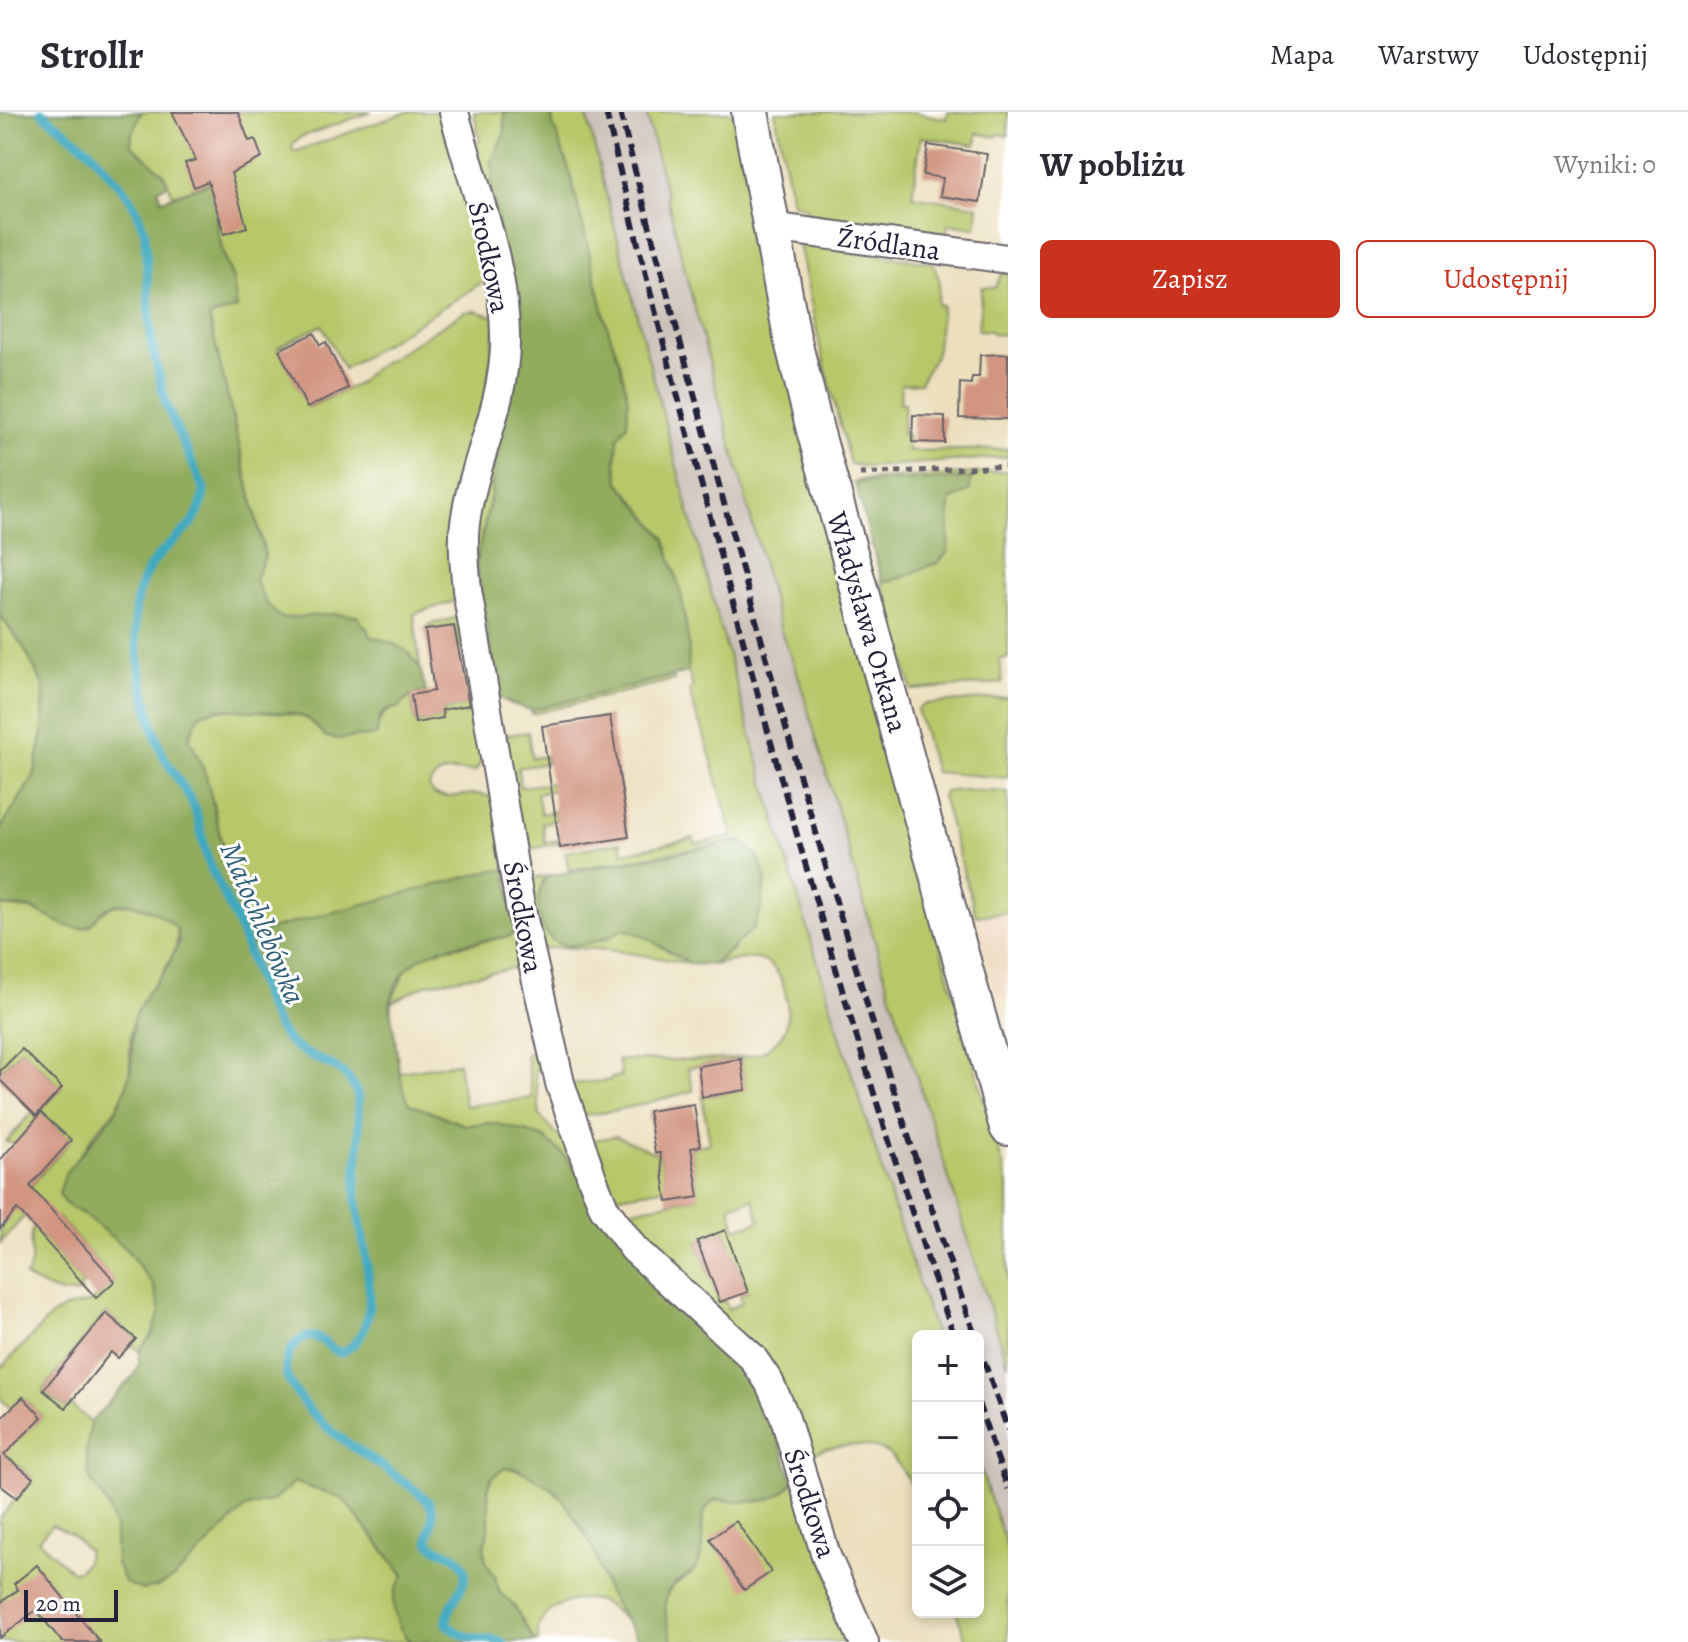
<!DOCTYPE html>
<html lang="pl">
<meta charset="utf-8">
<style>
:root{--surface:#fff;--page:#f2f2f3;--text:#2b2b33;--muted:#7c7c81;--line:#e1e1e2;--accent:#c8321e}
body{margin:0;font-family:Alegreya,serif;background:var(--page);color:var(--text)}
.controls{position:absolute;right:24px;bottom:24px;display:grid;overflow:hidden;border-radius:12px;box-shadow:0 4px 12px #0003}
.controls button{width:72px;height:72px;display:grid;place-items:center;padding:0;border:0;border-bottom:2px solid var(--line);background:var(--surface);color:var(--text);font:40px sans-serif}
.scale{position:absolute;left:24px;bottom:20px;width:94px;box-sizing:border-box;padding-left:8px;border:4px solid #22223b;border-top:0;font-size:22px;line-height:28px;white-space:nowrap;color:#22223b;-webkit-text-stroke:6px #fff;paint-order:stroke}
.list{margin:0;padding:0;list-style:none}
h2{display:flex;justify-content:space-between;align-items:center;height:104px;margin:0;padding:0 32px;font-size:34px}
h2 small{font-size:26px;font-weight:400;color:var(--muted)}
.actions{display:flex;gap:16px;padding:24px 32px}
.actions a{flex:1;padding:18px 0;border:2px solid var(--accent);border-radius:12px;text-align:center;font-size:28px;color:var(--accent)}
.actions .main{background:var(--accent);color:#fff}
.icon{flex:none;width:44px;height:44px;fill:none;stroke:currentColor;stroke-width:2;stroke-linecap:round;stroke-linejoin:round}
.map{position:relative;flex:none;width:1008px;height:1530px;overflow:hidden}
header{display:flex;align-items:center;gap:48px;box-sizing:border-box;height:112px;padding:0 40px;background:var(--surface);border-bottom:2px solid var(--line)}
header strong{font-size:38px}
nav{display:flex;gap:44px;margin-inline-start:auto;font-size:28px}
main{display:flex}
aside{flex:1;background:var(--surface)}
.map>svg:first-child{display:block}
</style>
<header>
<strong>Strollr</strong>
<nav><a>Mapa</a><a>Warstwy</a><a>Udostępnij</a></nav>
</header>
<main>
<div class="map">
<svg width="1008" height="1530" viewBox="0 0 1008 1530">
<rect width="100%" height="100%" fill="#fff"/>
<filter id="ink" filterUnits="userSpaceOnUse"><feTurbulence type="fractalNoise" baseFrequency=".0125" numOctaves="2"/><feDisplacementMap in="SourceGraphic" scale="16" xChannelSelector="R" yChannelSelector="G"/><feConvolveMatrix kernelMatrix="1 2 1 2 8 2 1 2 1" color-interpolation-filters="sRGB"/></filter>
<filter id="wash" filterUnits="userSpaceOnUse"><feTurbulence type="fractalNoise" baseFrequency=".006" numOctaves="4" result="noise"/><feDisplacementMap in="SourceGraphic" scale="32" xChannelSelector="R" yChannelSelector="G"/><feGaussianBlur stdDeviation="1.8" result="paint"/><feColorMatrix in="noise" values="0 0 0 0 0 0 0 0 0 0 0 0 0 0 0 0 0 1.4 0 .05"/><feComposite in="paint" operator="in"/></filter>
<g filter="url(#wash)">
<rect width="100%" height="100%" fill="#ebdfbe"/>
<polygon fill="#eed6bb" points="1008,800 1008,886 999,886 976,804"/>
<polygon fill="#ccc2b9" points="586,0 646,0 686,163 781,519 798,563 936,1031 1008,1253 1008,1439 978,1350 978,1224 936,1224 917,1167 838,915 716,504 627,169"/>
<g fill="#b7c769" stroke="#6c7452" stroke-width="2" fill-rule="evenodd">
<path d="M 141,0 L 371,0 L 301,25 L 293,31 L 292,36 L 294,40 L 407,0 L 444,0 L 491,165 L 344,257 L 322,213 L 278,235 L 308,296 L 358,272 L 372,258 L 464,200 L 476,199 L 496,205 L 461,487 L 414,502 L 420,556 C 406,538 394,531 372,525 L 366,515 L 306,506 L 282,506 L 272,500 L 263,488 L 255,466 L 265,443 L 209,204 L 233,167 C 216,129 216,108 221,67 L 173,83 L 162,61 L 131,33 L 132,21 Z"/>
<polygon points="474,0 504,0 505,20 500,33 501,130 470,33 480,29"/>
<path d="M 551,0 L 586,0 C 687,412 802,821 936,1224 L 918,1224 L 918,1385 C 912,1373 903,1358 894,1347 C 875,1326 825,1332 804,1346 L 626,1120 L 622,1100 L 698,1085 L 691,1036 L 710,1031 L 702,985 L 745,978 L 741,947 L 688,956 L 693,979 C 656,988 618,1001 580,1003 L 570,972 L 611,968 L 611,966 L 621,964 L 618,948 C 648,947 742,952 764,939 C 770,935 783,924 785,917 C 792,897 785,855 761,848 C 746,844 728,850 713,853 L 734,836 L 752,737 L 740,729 L 569,758 L 565,740 L 621,730 L 623,741 L 694,726 L 695,732 L 733,724 L 701,612 L 699,612 L 689,578 L 693,575 L 688,560 L 689,534 L 681,482 L 665,426 L 619,370 L 616,351 L 618,326 L 627,312 L 628,288 L 620,251 L 607,214 L 569,57 L 553,13 ZM 753,1087 L 760,1109 L 736,1117 L 730,1094 ZM 725,1119 L 748,1180 L 740,1183 L 742,1191 L 728,1197 L 725,1189 L 720,1190 L 697,1129 Z"/>
<polygon points="646,0 733,0 752,101 943,843 1008,1072 1008,1253 886,868 798,563 781,519 686,163"/>
<polygon points="775,0 915,0 946,7 948,0 1008,0 1008,24 998,22 996,25 977,21 976,33 921,25 912,84 978,94 976,116 948,112 946,124 807,102 805,95 792,91"/>
<polygon points="799,132 933,151 940,170 937,192 942,193 936,242 920,271 901,272 900,291 905,291 902,322 907,323 908,339 1008,337 1008,345 868,355 850,352 820,235"/>
<polygon points="1002,161 1008,162 1008,223 994,222 990,219 978,218 982,175 995,176"/>
<polygon points="498,335 491,383 476,452 471,424"/>
<path d="M 1008,359 L 1008,546 L 1000,547 L 1002,571 L 912,578 L 882,469 C 903,470 918,455 938,451 L 948,439 L 950,389 L 960,383 L 971,367 L 855,371 L 860,368 Z"/>
<polygon points="0,503 24,536 44,575 43,619 34,664 0,718"/>
<path d="M 464,504 L 487,637 L 476,659 C 459,660 434,655 429,675 L 433,682 C 456,691 467,675 494,686 L 506,758 L 493,758 L 262,820 C 229,797 218,703 206,665 C 202,651 194,638 189,625 C 190,618 194,607 200,602 C 213,593 294,599 307,607 C 314,612 320,619 326,625 L 376,623 C 380,594 393,601 411,583 L 415,611 L 443,606 L 442,598 L 473,592 L 463,534 L 457,535 L 454,514 L 425,518 L 431,512 Z"/>
<polygon points="673,564 674,568 532,602 531,598"/>
<polygon points="1008,585 1008,666 935,660 917,597 925,592"/>
<path d="M 528,620 L 532,646 L 546,644 L 547,651 L 518,656 L 520,675 L 552,671 L 553,678 L 537,682 L 541,702 L 555,699 L 556,708 L 542,711 L 545,730 L 561,728 L 561,731 L 526,738 L 531,767 L 548,764 L 542,770 L 568,834 L 607,827 L 623,817 L 640,822 L 691,852 C 640,842 591,832 538,837 L 505,656 L 506,623 Z"/>
<polygon points="959,678 1008,680 1008,800 976,804 942,684 945,680"/>
<path d="M 128,792 L 162,802 L 177,816 C 181,852 147,873 135,904 C 126,926 134,954 126,978 C 116,1004 98,1012 87,1033 C 77,1051 72,1072 64,1091 C 96,1109 164,1159 160,1201 C 158,1216 148,1229 139,1239 L 131,1232 L 135,1226 L 106,1201 L 89,1221 L 96,1227 L 89,1235 L 81,1230 L 43,1278 L 66,1296 L 69,1292 L 91,1310 L 86,1340 L 89,1365 L 108,1394 L 115,1415 L 116,1452 L 211,1427 L 245,1396 L 274,1388 L 294,1369 L 343,1387 L 404,1464 L 394,1482 L 406,1526 L 411,1530 L 0,1530 L 0,1406 L 33,1366 L 0,1339 L 18,1328 L 42,1305 L 23,1285 L 11,1297 L 0,1286 L 0,1257 L 53,1202 L 66,1196 L 91,1190 L 114,1169 L 59,1106 L 41,1123 L 84,1172 L 79,1176 L 82,1180 C 60,1186 44,1175 25,1165 C 37,1150 27,1134 32,1118 C 34,1111 44,1102 48,1096 L 40,1087 L 0,1131 L 1,1108 L 71,1028 L 52,1011 L 29,1035 L 6,1030 L 32,1000 L 36,1004 L 62,976 L 22,937 L 0,959 L 0,794 L 30,797 L 77,816 L 89,814 L 102,799 L 113,794 ZM 52,1413 L 71,1422 L 88,1439 L 86,1450 L 78,1459 L 71,1459 L 38,1428 Z"/>
<polygon points="517,818 525,854 427,872 390,891 409,852 429,840 510,824"/>
<polygon points="544,938 546,946 535,959 540,1004 575,1043 581,1063 544,1026 494,1011 465,1013 409,992 402,977 399,960 458,951 465,994 532,986 526,942"/>
<polygon points="616,1024 655,1041 660,1041 666,1076 608,1086 589,1029"/>
<polygon points="978,1350 1008,1439 1008,1530 967,1530 956,1500 978,1500"/>
<path d="M 505,1356 C 547,1360 579,1401 594,1438 C 599,1452 601,1467 608,1480 C 614,1491 622,1502 629,1512 C 621,1505 613,1496 603,1491 C 583,1481 551,1491 540,1511 C 537,1517 538,1523 538,1530 L 535,1530 L 514,1494 L 500,1481 L 494,1462 L 486,1451 L 484,1437 L 489,1413 L 488,1376 L 491,1366 Z"/>
<path d="M 793,1369 L 854,1530 L 672,1530 C 669,1515 661,1495 668,1480 C 673,1470 685,1469 692,1461 C 697,1457 700,1444 702,1438 C 707,1415 693,1404 716,1387 C 749,1392 767,1391 793,1369 Z"/>
</g>
<g fill="#91ac5d" stroke="#5a674c" stroke-width="2">
<path d="M 0,0 L 141,0 L 132,21 L 131,33 L 163,61 L 168,72 L 158,77 L 162,88 L 221,67 L 216,111 L 224,147 L 233,167 L 237,196 L 209,205 L 265,444 L 255,466 C 261,482 267,496 282,506 L 334,502 L 357,504 L 372,525 L 392,531 L 408,540 L 420,556 L 426,580 L 411,583 L 399,595 L 385,599 L 379,606 L 377,623 L 337,627 L 327,625 L 307,606 L 291,601 L 217,597 L 200,602 L 189,625 C 194,638 202,651 206,665 C 218,703 228,797 262,819 L 493,758 L 506,758 L 517,818 L 510,824 C 463,833 402,832 391,890 C 389,900 394,916 395,926 C 398,949 399,971 410,992 L 465,1013 L 494,1011 L 528,1020 L 544,1026 L 563,1042 L 755,1261 L 793,1369 C 780,1394 740,1391 716,1387 C 691,1406 709,1425 699,1450 C 693,1465 675,1466 668,1480 C 661,1495 669,1515 672,1530 L 640,1530 L 607,1479 L 593,1436 L 568,1395 L 555,1378 L 518,1357 L 505,1356 L 491,1366 L 488,1376 L 489,1413 L 484,1437 L 486,1451 L 494,1462 L 500,1481 L 514,1494 L 535,1530 L 411,1530 C 399,1520 390,1497 395,1481 C 396,1475 401,1469 404,1463 L 343,1387 L 294,1370 L 274,1388 L 245,1396 L 175,1465 L 157,1475 L 142,1478 L 125,1471 L 116,1452 L 115,1415 L 108,1394 L 89,1365 L 86,1340 L 91,1310 L 134,1263 L 139,1252 L 139,1239 L 152,1223 L 160,1200 L 154,1175 L 127,1138 L 88,1105 L 64,1091 L 59,1081 L 66,1060 L 115,1001 L 126,976 L 131,956 L 133,907 L 146,882 L 166,858 L 179,830 L 177,817 C 160,800 127,781 103,799 C 94,806 92,817 79,816 C 62,816 47,802 32,797 C 22,794 10,795 0,794 L 0,718 L 34,664 L 43,619 L 44,575 L 24,536 L 0,503 Z"/>
<polygon points="504,0 551,0 553,13 569,57 607,214 620,251 628,288 627,312 618,326 616,351 619,370 665,426 681,482 689,534 688,560 531,598 508,591 498,584 476,452 491,383 498,335 501,130 492,75 492,48 505,20"/>
<path d="M 971,366 L 970,378 L 950,389 L 948,439 L 938,451 C 918,455 903,470 882,469 L 855,371 Z"/>
<path d="M 740,729 L 758,744 L 766,767 L 761,798 L 753,817 L 713,853 L 691,852 L 640,822 L 623,817 C 609,826 572,839 557,831 C 535,819 532,780 548,764 Z"/>
</g>
<g fill="none" stroke-linecap="round" stroke-linejoin="round">
<path stroke="#40a9c0" stroke-width="9" d="M 41,0 L 90,39 L 128,83 L 137,99 L 145,121 L 151,229 L 166,293 L 204,377 C 202,410 183,419 162,440 C 145,457 135,482 135,506 C 135,540 149,611 163,643 C 172,661 186,676 194,695 C 201,712 202,731 208,748 C 217,773 232,795 241,820 C 255,855 261,889 282,921 C 303,953 346,943 358,985 C 358,1000 359,1015 359,1029 C 359,1046 355,1062 356,1079 C 357,1121 394,1219 340,1241 C 330,1237 324,1227 315,1225 C 295,1221 282,1248 287,1264 C 288,1269 293,1275 296,1280 C 327,1329 388,1351 429,1390 L 433,1402 L 428,1429 C 436,1441 456,1439 463,1453 C 473,1473 445,1491 447,1512 C 466,1530 479,1525 503,1530"/>
</g>
<g id="blocks">
<g fill="#d19581">
<polygon points="172,0 238,0 249,29 255,27 262,46 231,61 247,115 224,122 208,69 194,75 185,51 196,48"/>
<polygon points="928,33 987,42 980,90 940,84 943,66 923,63"/>
<polygon points="314,221 320,233 326,230 348,276 307,296 279,238"/>
<polygon points="1008,242 1008,307 959,306 960,271 971,272 972,265 979,265 980,243"/>
<polygon points="913,303 945,304 945,331 912,330"/>
<polygon points="454,514 469,593 442,598 443,606 415,611 411,583 434,579 425,518"/>
<polygon points="610,604 629,725 560,736 542,614"/>
<polygon points="22,937 62,976 36,1004 0,968 0,959"/>
<polygon points="741,947 746,978 702,985 698,954"/>
<polygon points="694,992 700,1034 691,1036 699,1085 667,1090 660,1041 655,1041 648,999"/>
<polygon points="41,1001 71,1028 30,1074 115,1169 96,1186 17,1097 0,1117 0,1048"/>
<polygon points="725,1118 748,1180 720,1190 697,1129"/>
<polygon points="106,1201 136,1227 118,1246 111,1240 66,1296 43,1278"/>
<polygon points="23,1285 42,1305 4,1343 33,1366 17,1386 0,1373 0,1307"/>
<polygon points="736,1409 771,1460 744,1478 710,1427"/>
<polygon points="37,1453 67,1490 100,1530 62,1530 36,1498 0,1526 0,1491 18,1478 14,1472"/>
</g>
</g>
</g>
<g filter="url(#ink)">
<use href="#blocks" fill-opacity="0" stroke="#686469" stroke-width="2"/>
<g fill="none" stroke-linecap="round" stroke-linejoin="round">
<defs>
<g id="minor">
<path d="M 454,0 C 473,74 507,156 505,232 C 504,295 473,350 465,411 C 462,433 465,456 467,478 L 520,794 L 560,971 L 592,1066 L 604,1096 L 634,1137 L 752,1245 L 769,1270 L 784,1303 L 826,1444 L 864,1530"/>
<polyline points="771,115 1008,147"/>
</g>
<polyline id="tertiary" points="750,0 792,225 815,318 1008,1015"/>
</defs>
<use href="#minor" stroke="#686469" stroke-width="32"/>
<use href="#tertiary" stroke="#686469" stroke-width="40"/>
<polyline stroke="#686469" stroke-width="5" stroke-dasharray="6 6" stroke-linecap="butt" points="860,362 1008,354"/>
<use href="#minor" stroke="#fff" stroke-width="28"/>
<use href="#tertiary" stroke="#fff" stroke-width="36"/>
<g stroke="#22223b" stroke-width="6" stroke-dasharray="12 6" stroke-linecap="butt">
<path d="M 606,0 C 639,143 678,285 716,427 C 787,695 863,963 954,1224"/>
<path d="M 620,0 C 658,149 698,297 739,446 C 810,707 886,968 975,1224"/>
<polyline points="978,1232 1008,1318"/>
<polyline points="978,1291 1008,1377"/>
</g>
</g>
</g>
<g text-anchor="middle" stroke-width="6" stroke-linejoin="round" paint-order="stroke">
<g font-size="28" fill="#22223b" stroke="#fff">
<text transform="translate(889 131) rotate(8)" y="10">Źródlana</text>
<text transform="translate(490 145) rotate(78)" y="10">Środkowa</text>
<text transform="translate(868 510) rotate(74)" y="10">Władysława Orkana</text>
<text transform="translate(524 805) rotate(79)" y="10">Środkowa</text>
<text transform="translate(811 1391) rotate(72)" y="10">Środkowa</text>
</g>
<g font-size="30" font-style="italic" fill="#305f77" stroke="#fff">
<text transform="translate(263 811) rotate(67)" y="10">Małochlebówka</text>
</g>
</g>
</svg>
<div class="controls">
<button>+</button>
<button>−</button>
<button><svg class="icon" aria-label="locate" viewBox="0 0 24 24"><circle cx="12" cy="12" r="6"/><path d="M12 2v4M12 18v4M2 12h4M18 12h4"/></svg></button>
<button><svg class="icon" aria-label="layers" viewBox="0 0 24 24"><path d="M12 4l9 5-9 5-9-5zM3 14l9 5 9-5"/></svg></button>
</div>
<div class="scale">20 m</div>
</div>
<aside>
<h2>W pobliżu<small>Wyniki: 0</small></h2>
<ul class="list">
</ul>
<div class="actions"><a class="main">Zapisz</a><a>Udostępnij</a></div>
</aside>
</main>
